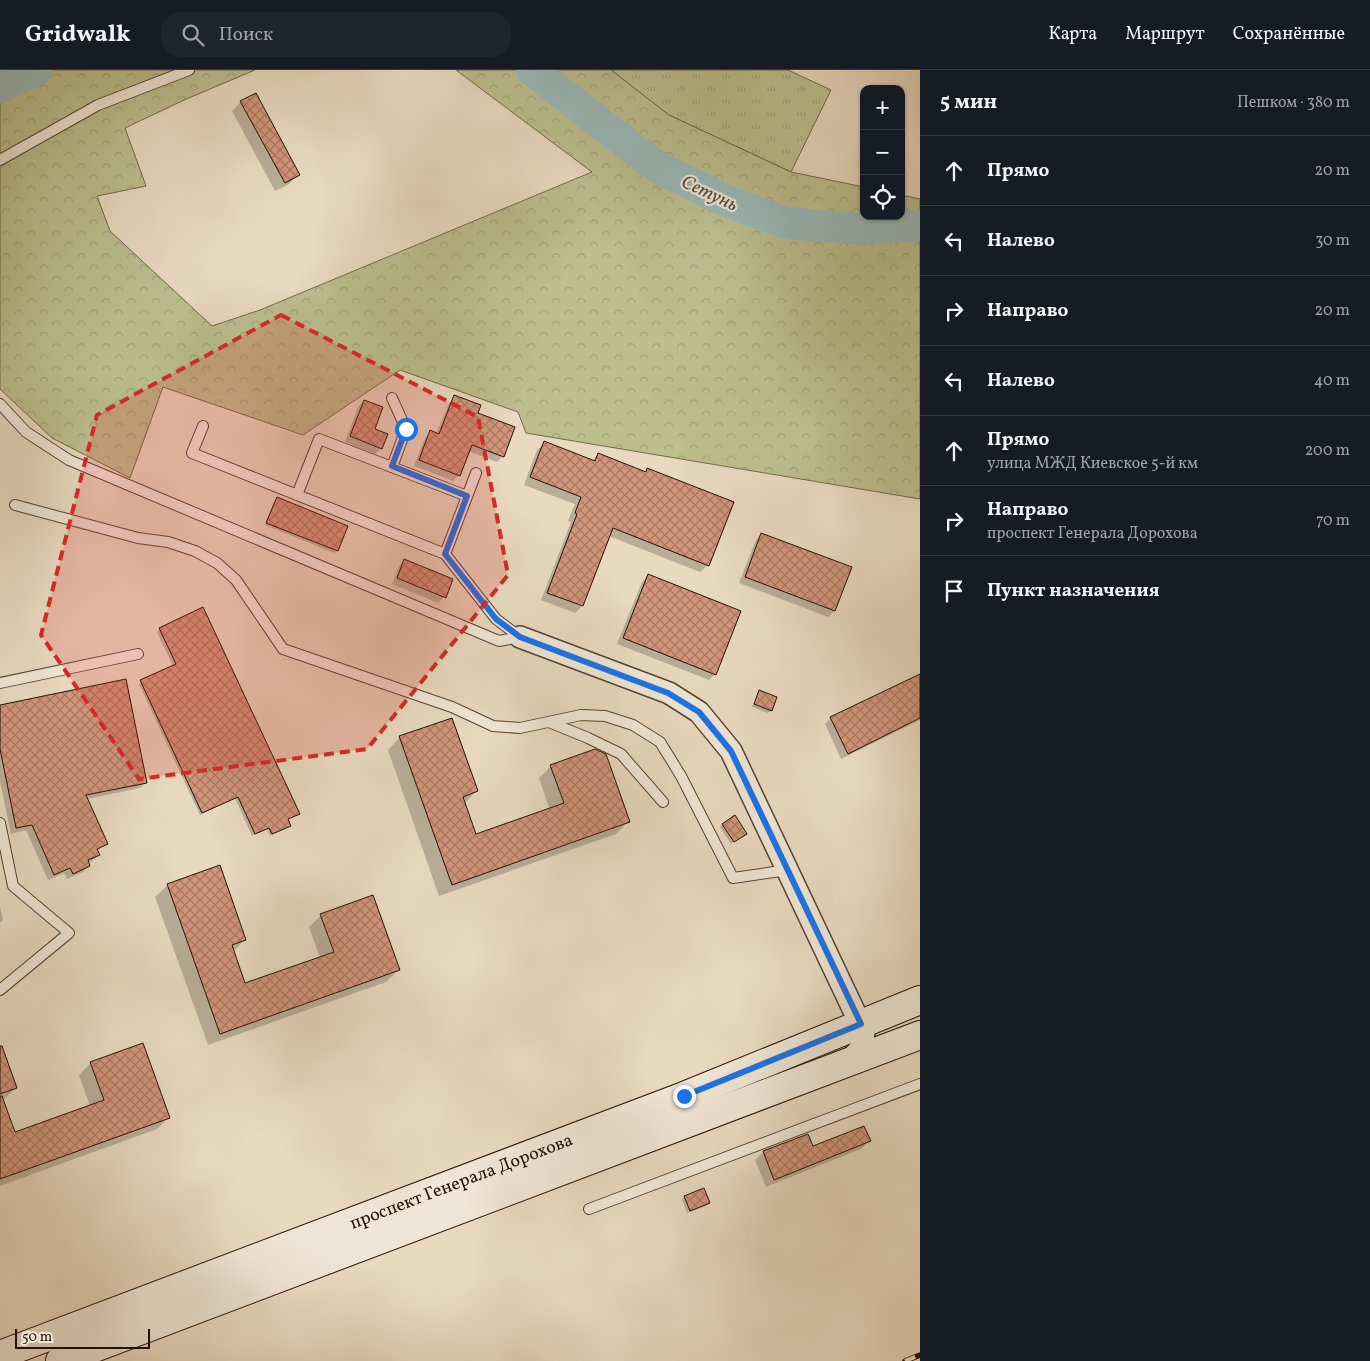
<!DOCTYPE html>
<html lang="ru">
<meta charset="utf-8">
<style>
:root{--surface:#171b24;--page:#20242c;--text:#f1f3f6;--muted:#9ea1a6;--line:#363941}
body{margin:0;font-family:Vollkorn,serif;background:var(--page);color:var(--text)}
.controls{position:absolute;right:15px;top:15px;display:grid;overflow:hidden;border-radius:10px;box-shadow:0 1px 4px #0004}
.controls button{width:45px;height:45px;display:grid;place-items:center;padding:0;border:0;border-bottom:1px solid var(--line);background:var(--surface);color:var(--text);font:25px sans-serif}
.scale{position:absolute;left:15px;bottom:12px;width:135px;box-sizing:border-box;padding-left:5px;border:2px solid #261005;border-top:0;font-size:14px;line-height:18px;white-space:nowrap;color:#261005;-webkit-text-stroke:4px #f0e6d5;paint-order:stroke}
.stop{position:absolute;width:15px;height:15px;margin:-11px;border:4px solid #1a73e8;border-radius:50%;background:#fff}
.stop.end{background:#1a73e8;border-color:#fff;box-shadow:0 1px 5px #0008}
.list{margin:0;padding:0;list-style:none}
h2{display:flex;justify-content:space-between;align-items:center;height:65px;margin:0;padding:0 20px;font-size:21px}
h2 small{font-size:16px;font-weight:400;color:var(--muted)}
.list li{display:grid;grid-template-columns:32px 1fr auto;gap:15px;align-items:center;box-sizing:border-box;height:70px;padding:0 20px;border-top:1px solid var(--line)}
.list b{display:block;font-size:19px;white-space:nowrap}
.list p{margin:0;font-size:16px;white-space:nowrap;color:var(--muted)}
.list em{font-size:16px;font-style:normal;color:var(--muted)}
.icon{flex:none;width:28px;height:28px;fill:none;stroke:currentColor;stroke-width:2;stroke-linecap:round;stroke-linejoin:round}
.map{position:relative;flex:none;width:920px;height:1291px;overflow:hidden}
header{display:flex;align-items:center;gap:30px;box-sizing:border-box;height:70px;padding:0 25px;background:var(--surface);border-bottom:1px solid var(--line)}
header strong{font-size:24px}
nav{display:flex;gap:28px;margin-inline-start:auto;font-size:18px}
.search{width:350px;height:45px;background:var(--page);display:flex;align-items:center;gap:12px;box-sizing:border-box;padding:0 18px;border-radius:20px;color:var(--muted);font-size:19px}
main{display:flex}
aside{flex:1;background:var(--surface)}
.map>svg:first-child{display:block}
</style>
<header>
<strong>Gridwalk</strong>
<div class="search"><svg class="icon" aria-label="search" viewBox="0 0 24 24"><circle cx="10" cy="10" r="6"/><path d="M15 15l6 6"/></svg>Поиск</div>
<nav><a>Карта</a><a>Маршрут</a><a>Сохранённые</a></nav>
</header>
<main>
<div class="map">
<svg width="920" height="1291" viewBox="0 0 920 1291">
<defs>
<pattern id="grass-tufts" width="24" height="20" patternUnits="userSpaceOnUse" patternTransform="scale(1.25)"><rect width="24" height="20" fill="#bcbe8e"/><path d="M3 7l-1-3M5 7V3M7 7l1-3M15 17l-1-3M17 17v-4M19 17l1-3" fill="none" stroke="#a1a279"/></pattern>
<pattern id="forest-crowns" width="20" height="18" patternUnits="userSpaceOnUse" patternTransform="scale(1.25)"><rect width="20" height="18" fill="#bcbe8e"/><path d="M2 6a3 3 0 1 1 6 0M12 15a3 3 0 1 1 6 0" fill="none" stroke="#a1a279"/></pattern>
<pattern id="building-cross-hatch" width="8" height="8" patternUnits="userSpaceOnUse" patternTransform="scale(1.25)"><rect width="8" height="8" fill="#d0957a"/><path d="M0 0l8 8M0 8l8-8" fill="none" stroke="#a97862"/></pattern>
</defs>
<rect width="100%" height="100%" fill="#e8d9bf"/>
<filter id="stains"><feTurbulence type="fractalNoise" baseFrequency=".004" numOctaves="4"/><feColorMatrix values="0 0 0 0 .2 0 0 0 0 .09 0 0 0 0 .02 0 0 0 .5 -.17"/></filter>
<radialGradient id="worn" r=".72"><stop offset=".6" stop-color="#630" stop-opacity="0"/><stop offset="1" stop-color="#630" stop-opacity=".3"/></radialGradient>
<polygon fill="url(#grass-tufts)" stroke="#71674a" points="611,0 788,0 831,20 791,102 669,45"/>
<polygon fill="url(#forest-crowns)" stroke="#71674a" points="0,0 255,0 184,30 125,58 146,116 97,126 110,161 212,256 260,240 592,102 456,0 611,0 669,45 791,102 864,117 864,146 901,146 901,125 920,129 920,429 526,363 518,342 400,300 303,365 163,317 130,408 52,368 0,319"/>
<g fill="#0003">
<polygon points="241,32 298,104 289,114 275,121 232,41"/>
<polygon points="455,327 476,343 503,386 497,392 468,381 459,405 453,411 414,396 425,368 431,362 436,364 449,333"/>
<polygon points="364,331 373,360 381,378 375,384 345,372 358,337"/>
<polygon points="545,373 592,391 598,385 644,403 647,400 708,495 700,502 609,466 582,536 575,543 541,530 571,452 568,451 575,434 524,415 537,380"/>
<polygon points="277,429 337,480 334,483 265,455 274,431"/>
<polygon points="762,464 850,498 834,541 828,547 739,513 756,470"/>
<polygon points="405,490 444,527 438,533 392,514 399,496"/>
<polygon points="648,506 715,604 709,610 617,574 642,512"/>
<polygon points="160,559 298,743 287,750 290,756 287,758 270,766 267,759 252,766 235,728 200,745 139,614 173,596 157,562"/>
<polygon points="920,605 920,650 841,689 825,654 831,648"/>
<polygon points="759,622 771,640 768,643 752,637"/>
<polygon points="0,637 146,712 140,718 87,729 106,774 97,781 98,785 92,791 87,793 89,796 83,802 67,809 64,803 48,810 26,760 11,764 0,712"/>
<polygon points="400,667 476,721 464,734 475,766 550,740 539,708 551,696 628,752 616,764 439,826 388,680"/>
<polygon points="722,755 743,766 731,774 720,757"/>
<polygon points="168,815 245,869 233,882 244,915 320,888 309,857 321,845 398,900 386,912 208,975 155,827"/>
<polygon points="0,836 3,850 0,853"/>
<polygon points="0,975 16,1018 3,1030 14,1063 90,1036 79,1005 91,993 169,1047 157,1059 0,1116"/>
<polygon points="869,1071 861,1079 766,1117 755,1090 763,1082"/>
<polygon points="685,1127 709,1133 706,1136 687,1143 682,1129"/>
</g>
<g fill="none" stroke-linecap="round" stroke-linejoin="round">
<g stroke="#99b9b9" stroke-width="32">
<polyline points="532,0 657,97 729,132 786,153 863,159 920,155"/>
<polyline points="0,17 36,0"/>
</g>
</g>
<g fill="url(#building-cross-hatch)" stroke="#261005">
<polygon points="256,23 300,105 285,113 240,31"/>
<polygon points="454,325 481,335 478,343 515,357 504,387 472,375 460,406 419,390 430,360 439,364"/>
<polygon points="364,330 383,337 375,359 388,364 382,379 350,366"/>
<polygon points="544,371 595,391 598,383 646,402 647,398 734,432 709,496 613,458 583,536 547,523 577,444 575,443 581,427 530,407"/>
<polygon points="277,427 348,456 338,481 266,453"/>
<polygon points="761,463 852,497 835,541 745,507"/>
<polygon points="404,489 453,509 446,528 397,508"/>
<polygon points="648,504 741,541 716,605 623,568"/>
<polygon points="203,537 300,744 288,749 291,756 272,764 269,758 255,764 238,727 202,743 140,610 176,594 159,558"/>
<polygon points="920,604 920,648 848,684 830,647"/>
<polygon points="126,609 147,713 86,725 108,774 97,779 100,785 88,790 90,796 73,804 70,798 54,805 32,755 16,758 0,679 0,635"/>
<polygon points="759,620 777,627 772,641 754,634"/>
<polygon points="452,648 478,721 463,727 476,764 564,733 550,695 595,679 606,684 630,752 452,815 399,666"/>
<polygon points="735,745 747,764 734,772 722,754"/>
<polygon points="220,795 246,870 232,875 245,913 334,882 320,844 373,825 400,900 220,964 167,814"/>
<polygon points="143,973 170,1048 0,1109 0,1026 2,1026 15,1062 104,1030 90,992"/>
<polygon points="0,976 2,976 17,1018 0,1024"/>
<polygon points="864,1056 871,1071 774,1110 763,1081 808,1064 813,1076"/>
<polygon points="704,1118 710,1133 690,1141 684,1126"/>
</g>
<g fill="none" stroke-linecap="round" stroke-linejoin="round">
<defs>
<g id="lane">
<polyline points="0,90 98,35 189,0"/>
<polyline points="0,334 26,362 69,390 499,571 520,567"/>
<polyline points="203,356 192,383 445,484"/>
<polyline points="392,397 406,359 392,328"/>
<polyline points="476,403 445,484 496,549 520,567"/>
<polyline points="297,425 319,369 467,426"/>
<polyline points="15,435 138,468 168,472 195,481 217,493 236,510 283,579 452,637 493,656 520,658 581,645 605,646 633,655 660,672 681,706 733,808 788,800"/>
<polyline points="0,613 138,584"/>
<polyline points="549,652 588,668 621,684 663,732"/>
<polyline points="0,753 13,816 69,863 0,920"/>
<polyline points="589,1139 920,1014"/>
</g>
<path id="street" d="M 520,567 L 669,623 L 699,642 L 731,681 L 864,962 C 862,980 858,983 844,993"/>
<g id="secondary">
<polyline points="0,1285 684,1026 920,930"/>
<polyline points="60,1291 920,965"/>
</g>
</defs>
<use href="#lane" stroke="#564234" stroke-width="12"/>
<use href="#street" stroke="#564234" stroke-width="24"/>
<use href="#secondary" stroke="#261005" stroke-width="30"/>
<use href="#lane" stroke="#f0e6d5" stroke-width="10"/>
<use href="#street" stroke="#f0e6d5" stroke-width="21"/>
<use href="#secondary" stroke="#f0e6d5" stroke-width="28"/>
<defs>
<polyline id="rail" points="905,1291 920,1285"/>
</defs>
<use href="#rail" stroke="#261005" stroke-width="5.5"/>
<use href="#rail" stroke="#f0e6d5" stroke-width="4" stroke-dasharray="11" stroke-linecap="butt"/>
</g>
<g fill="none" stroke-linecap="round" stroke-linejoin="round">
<polyline stroke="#1a73e8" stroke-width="6" points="406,359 392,396 467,426 445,484 496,549 520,567 668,623 699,642 731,681 861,954 684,1026"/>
</g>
<path fill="#d62828" fill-opacity="0.2" stroke="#d62828" stroke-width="4" stroke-dasharray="10 6" stroke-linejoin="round" d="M 281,245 L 478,347 L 508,505 L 367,679 L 139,709 L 41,565 L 97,345 Z"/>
<g text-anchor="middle" stroke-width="4.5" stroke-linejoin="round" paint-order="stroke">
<g font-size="18" fill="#261005" stroke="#f0e6d5">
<text transform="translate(461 1111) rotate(-21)" y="6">проспект Генерала Дорохова</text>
</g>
<g font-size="19" font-style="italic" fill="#4e4b44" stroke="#f0e6d5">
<text transform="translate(710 122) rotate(25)" y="7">Сетунь</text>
</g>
</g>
<rect width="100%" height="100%" filter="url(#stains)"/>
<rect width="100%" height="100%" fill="url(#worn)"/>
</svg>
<div class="controls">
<button>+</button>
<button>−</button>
<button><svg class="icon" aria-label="locate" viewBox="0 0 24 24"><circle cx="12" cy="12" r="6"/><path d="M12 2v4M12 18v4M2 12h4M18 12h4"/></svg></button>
</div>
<div class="scale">50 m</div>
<div class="stop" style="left:406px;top:359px"></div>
<div class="stop end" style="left:684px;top:1026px"></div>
</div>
<aside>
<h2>5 мин<small>Пешком · 380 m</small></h2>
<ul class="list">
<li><svg class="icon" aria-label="ahead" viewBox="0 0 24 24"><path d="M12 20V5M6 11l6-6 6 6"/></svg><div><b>Прямо</b></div><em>20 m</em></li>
<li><svg class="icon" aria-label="left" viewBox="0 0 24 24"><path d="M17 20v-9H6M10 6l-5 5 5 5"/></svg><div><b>Налево</b></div><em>30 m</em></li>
<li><svg class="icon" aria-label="right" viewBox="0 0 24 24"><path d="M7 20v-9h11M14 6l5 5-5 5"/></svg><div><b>Направо</b></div><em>20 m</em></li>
<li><svg class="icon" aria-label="left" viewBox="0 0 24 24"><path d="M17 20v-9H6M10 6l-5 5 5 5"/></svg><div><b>Налево</b></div><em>40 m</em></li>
<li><svg class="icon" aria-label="ahead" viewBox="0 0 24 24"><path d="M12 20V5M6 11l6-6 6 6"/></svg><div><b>Прямо</b><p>улица МЖД Киевское 5-й км</p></div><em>200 m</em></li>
<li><svg class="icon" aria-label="right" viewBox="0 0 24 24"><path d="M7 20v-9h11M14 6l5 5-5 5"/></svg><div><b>Направо</b><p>проспект Генерала Дорохова</p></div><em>70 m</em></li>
<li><svg class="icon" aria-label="arrive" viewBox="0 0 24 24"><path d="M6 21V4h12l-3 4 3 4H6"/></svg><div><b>Пункт назначения</b></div></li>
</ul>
</aside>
</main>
